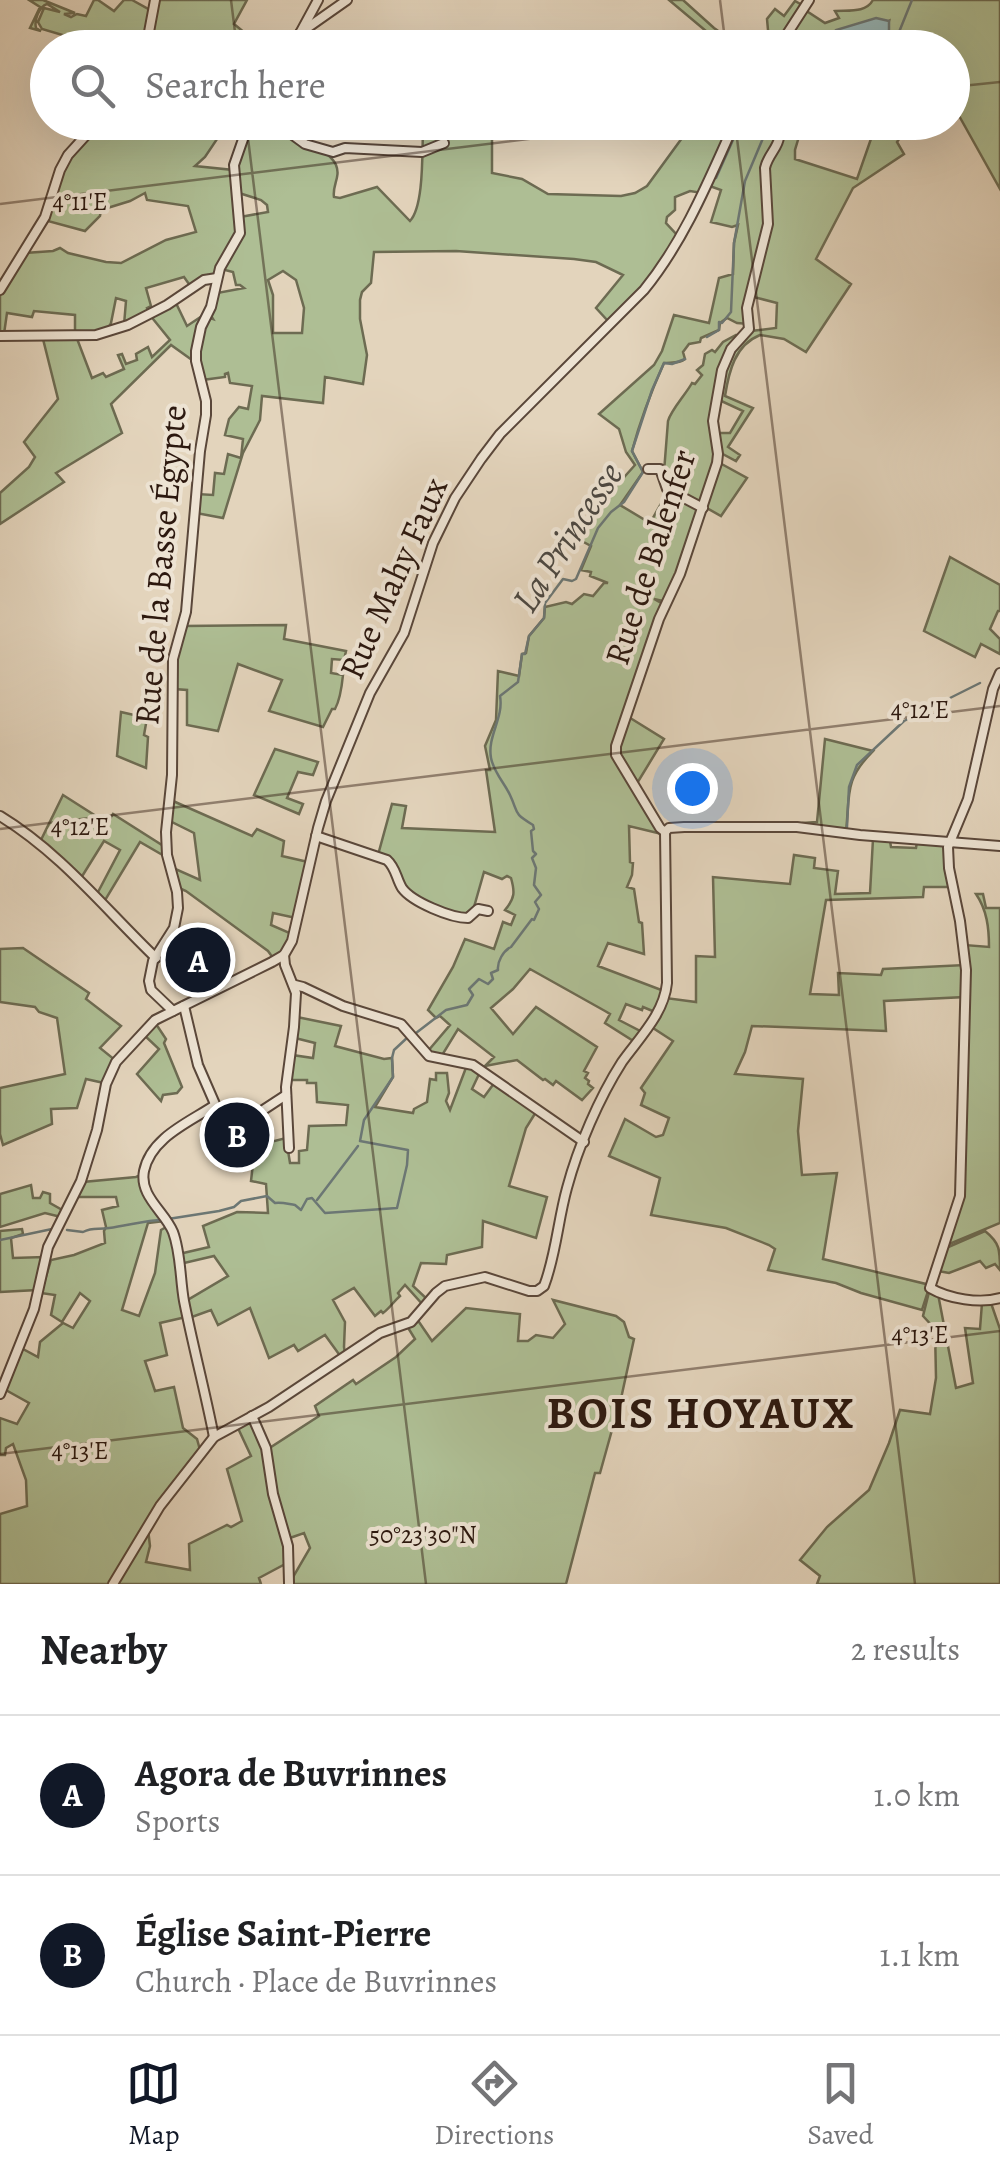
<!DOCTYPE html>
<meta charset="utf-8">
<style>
:root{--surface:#fff;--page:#f6f6f6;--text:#202124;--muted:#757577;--line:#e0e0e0;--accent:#111827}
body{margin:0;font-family:Alegreya,serif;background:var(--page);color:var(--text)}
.you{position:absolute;left:692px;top:788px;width:35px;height:35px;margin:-25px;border:8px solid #fff;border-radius:50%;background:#1a73e8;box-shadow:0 0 0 15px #1a73e833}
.badge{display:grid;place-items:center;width:65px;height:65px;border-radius:50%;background:var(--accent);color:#fff;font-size:32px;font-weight:700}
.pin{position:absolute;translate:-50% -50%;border:5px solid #fff;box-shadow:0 2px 10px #0006}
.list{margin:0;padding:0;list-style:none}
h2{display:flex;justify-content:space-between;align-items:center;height:130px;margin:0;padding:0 40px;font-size:42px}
h2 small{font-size:32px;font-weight:400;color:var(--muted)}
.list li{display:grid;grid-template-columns:65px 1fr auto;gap:30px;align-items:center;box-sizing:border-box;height:160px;padding:0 40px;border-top:2px solid var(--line)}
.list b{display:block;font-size:38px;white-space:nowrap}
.list p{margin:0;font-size:32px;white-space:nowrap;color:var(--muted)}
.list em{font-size:32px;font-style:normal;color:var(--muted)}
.icon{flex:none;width:55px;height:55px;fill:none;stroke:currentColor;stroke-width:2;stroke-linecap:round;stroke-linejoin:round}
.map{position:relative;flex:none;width:1000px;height:1584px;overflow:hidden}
.search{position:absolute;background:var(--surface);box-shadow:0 10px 40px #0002;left:30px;right:30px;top:30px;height:110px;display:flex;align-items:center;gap:25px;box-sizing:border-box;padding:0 35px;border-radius:55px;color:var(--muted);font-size:38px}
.sheet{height:450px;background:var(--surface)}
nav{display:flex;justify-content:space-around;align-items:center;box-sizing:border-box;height:140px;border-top:2px solid var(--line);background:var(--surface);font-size:28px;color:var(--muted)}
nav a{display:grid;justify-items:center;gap:5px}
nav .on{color:var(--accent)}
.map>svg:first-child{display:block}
</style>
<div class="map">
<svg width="1000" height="1584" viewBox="0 0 1000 1584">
<rect width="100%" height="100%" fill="#e3d4bc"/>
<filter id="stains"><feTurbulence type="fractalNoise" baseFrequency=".002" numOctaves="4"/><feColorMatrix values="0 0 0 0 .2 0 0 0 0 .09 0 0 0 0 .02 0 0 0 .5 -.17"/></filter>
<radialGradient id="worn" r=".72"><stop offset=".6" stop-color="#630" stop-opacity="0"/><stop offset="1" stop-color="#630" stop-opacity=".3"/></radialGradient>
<g fill="#aebe94" stroke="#6d6b52" stroke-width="2.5" fill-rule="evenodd">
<path d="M 29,0 L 43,0 L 75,13 L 64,14 L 71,17 L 77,14 L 86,16 L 94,0 L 98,0 L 114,11 L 124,0 L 132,0 L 150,10 L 145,47 L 103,47 L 42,29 L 38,22 L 44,8 L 60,12 L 47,4 C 39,7 34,20 36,28 L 41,31 L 30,28 L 40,7 Z"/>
<polygon points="156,0 247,0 234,24 262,47 147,47"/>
<polygon points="669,0 683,0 714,28 741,47 725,47"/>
<path d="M 873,0 L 1000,0 L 1000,189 L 953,105 L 952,48 L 840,47 C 847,45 855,44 861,41 C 871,35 874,31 886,32 L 889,21 L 839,47 L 783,48 L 783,44 L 805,10 L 825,23 L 839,18 L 835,11 C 849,10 866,13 873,0 Z"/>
<polygon points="795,1 802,5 775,47 772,47 774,43 768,30 767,19 775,9 784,16"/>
<path d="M 770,122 L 773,125 L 776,123 L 803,123 L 795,150 L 795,159 L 857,179 L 872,136 L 852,129 L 854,123 L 910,123 L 897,142 L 904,154 L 853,188 L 816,259 L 851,284 L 806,352 L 784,339 L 760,335 C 735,345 729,371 725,396 L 753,408 L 728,447 L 740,455 L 736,461 L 719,452 L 715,433 L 730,433 L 743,411 L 717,399 L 726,361 L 751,331 L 776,328 L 777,303 L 750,296 L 749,324 L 737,323 L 727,318 L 720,323 L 719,330 L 701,338 L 700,342 L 689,344 L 683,352 L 685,359 C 679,364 671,362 664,363 C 651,392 640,421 632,451 L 643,472 L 620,505 L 650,523 L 667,493 L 665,491 L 699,508 L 675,583 L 663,601 L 654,599 L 663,604 L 613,750 L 662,834 L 629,826 L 630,862 L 633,863 L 632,875 L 627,887 L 634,889 L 639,922 L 642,923 L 644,954 L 608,943 L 598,966 L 664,991 L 655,1012 L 643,1007 L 642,1010 L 626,1004 L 619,1020 L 642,1032 L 635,1042 L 605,1023 L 610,1014 L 605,1011 L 530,969 L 513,989 L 491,1008 L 513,1034 L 536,1007 L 597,1047 L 584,1071 L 588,1073 L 585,1078 L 589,1081 L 588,1084 L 593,1088 L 582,1100 L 556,1081 L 553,1085 L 545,1079 L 543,1080 L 517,1060 L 485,1066 L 494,1057 L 458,1029 L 441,1057 L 428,1051 L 450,1025 L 440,1016 L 436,1018 L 428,1010 L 453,967 L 465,939 L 494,949 L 503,922 L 511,925 L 515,915 L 505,910 C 515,898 515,892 511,878 L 507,876 L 502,879 L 484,872 L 472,914 L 467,917 L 425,903 L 405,889 L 395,867 L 378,855 L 392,804 L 406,806 L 402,828 L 495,832 L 486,770 L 490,770 L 485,746 L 496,720 L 498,671 L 519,676 L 522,654 L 526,653 L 529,636 L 544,618 L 545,607 L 566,602 L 572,604 L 584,594 L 593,596 L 604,583 L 608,583 L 590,576 L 591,572 L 581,570 L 591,546 L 578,539 L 602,502 L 635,465 L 626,452 L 619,429 L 599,414 L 654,365 L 662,351 L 674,315 L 709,323 L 719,278 L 733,274 L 734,243 L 738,225 L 732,227 L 711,222 L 721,190 L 707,185 L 702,193 L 690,191 L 675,197 L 675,210 L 667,217 L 666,223 L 677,235 L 648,283 L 608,321 L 596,308 L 623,275 L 596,262 L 574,259 L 456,251 L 374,252 L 371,283 L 362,292 L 360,300 L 360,319 L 367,355 L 363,384 L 325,377 L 323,403 L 262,396 L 260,420 L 243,453 L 223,518 L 196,513 L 197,494 L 213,495 L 215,473 L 224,474 L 228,454 L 241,458 L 243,439 L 225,435 L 229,419 L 239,407 L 248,409 L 252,386 L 230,383 L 228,373 L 225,374 L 225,377 L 202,380 C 196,358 198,336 210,318 L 213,319 L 210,314 L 217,293 L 244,288 L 240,285 L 236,285 L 233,272 L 221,269 L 240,236 L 240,217 L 268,212 L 267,205 L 261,200 L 239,193 L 236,163 L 251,123 C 259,123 268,121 276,124 C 291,129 330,151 336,165 C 341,177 332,185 334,197 L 340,198 L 377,187 L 410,221 C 424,206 422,153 423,131 L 492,137 L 492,173 L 522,179 L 548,194 L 621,196 L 635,193 L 647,186 L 693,123 ZM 283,271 L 296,280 L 304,308 L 302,333 L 273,333 L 273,295 L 268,280 Z"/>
<polygon points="100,123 109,123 122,130 128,124 135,138 150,123 248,123 246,127 221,133 205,157 195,166 233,170 238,231 217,274 191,287 184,277 146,288 151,306 147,308 149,312 124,325 126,301 116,298 111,323 107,330 75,334 75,315 34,311 32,317 7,313 4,334 0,335 0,292 25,253 53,251 60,248 68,253 106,262 121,263 166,240 196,232 188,206 147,200 145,193 130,201 101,210 100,216 85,231 44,220 65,161"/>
<polygon points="175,301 187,326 208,312 192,360 171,345 111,404 122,433 56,473 64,482 0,524 0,493 29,467 35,457 24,442 58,399 42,335 76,336 92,378 103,373 106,377 124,369 118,355 122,354 126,364 137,360 136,354 148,347 152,357 170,340 149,314"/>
<path d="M 736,335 L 740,338 L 731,346 L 710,424 L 717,450 L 703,505 L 670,489 L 664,472 L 668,421 C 671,410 686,394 692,383 L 695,384 L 702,375 L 697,370 L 703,365 L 705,354 L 712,350 L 715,352 L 723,342 Z"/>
<polygon points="718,462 747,478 721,516 705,507"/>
<polygon points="950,557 1000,585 1000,611 998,611 990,629 1000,639 1000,654 981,644 975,657 924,631"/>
<path d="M 286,625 L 284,639 L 346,651 L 344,660 L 332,659 L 331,673 L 343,675 C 342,685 340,700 335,709 L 332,709 L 323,727 L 269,711 L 282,680 L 238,664 L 218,731 L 187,725 L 187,690 L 174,689 L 174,668 L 184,626 Z"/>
<polygon points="121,712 147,718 144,735 148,737 146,768 117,756"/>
<polygon points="627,716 664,739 636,785 617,752"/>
<path d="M 825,739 L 873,751 C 844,780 850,794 846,832 L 803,826 L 803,823 L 817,822 Z"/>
<polygon points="275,749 318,762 313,775 298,772 287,798 303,804 299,814 254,795"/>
<polygon points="63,795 107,823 113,814 165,847 166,857 140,842 104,902 97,894 120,850 104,841 81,878 40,842"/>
<polygon points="173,801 252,836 257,829 284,841 282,856 308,862 296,918 273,913 271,925 292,934 283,950 273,958 268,951 186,891 177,887 171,867 200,880 194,833 170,821"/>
<polygon points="873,839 890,841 891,847 916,848 917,842 946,845 952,887 924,887 923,897 826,900 810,994 839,995 838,973 881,975 883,969 965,965 965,997 884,1001 886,1031 752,1026 745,1052 735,1074 803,1079 798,1131 802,1175 837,1173 823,1259 930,1285 922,1310 861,1293 836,1283 768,1270 775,1249 769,1245 726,1228 651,1215 660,1178 609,1156 625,1119 656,1137 663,1135 669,1118 641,1105 645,1093 641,1088 673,1041 650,1026 666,998 696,1002 696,956 715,957 713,877 790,884 794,855 815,858 814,868 838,871 835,894 870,893"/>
<path d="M 976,894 L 983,894 L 986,908 L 1000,908 L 1000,1223 L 947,1245 L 961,1201 L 965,945 L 989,947 C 989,928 987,910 976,894 Z"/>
<polygon points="23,948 89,993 86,999 121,1026 100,1048 115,1060 104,1083 86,1079 77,1108 51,1109 52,1124 3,1145 0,1134 0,1088 65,1074 57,1018 39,1012 35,1007 0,1002 0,949"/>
<path d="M 297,1017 L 341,1026 L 335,1046 L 384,1059 L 392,1058 L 393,1077 L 375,1107 L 413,1113 L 414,1109 L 427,1102 L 430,1079 L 436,1080 L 436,1073 L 447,1073 L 449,1093 L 446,1101 L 450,1110 L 467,1065 L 480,1072 L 472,1089 L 484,1097 L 495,1082 L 536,1112 L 526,1128 L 509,1186 L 547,1197 L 536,1238 L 483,1221 L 482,1247 L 447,1255 L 446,1264 L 421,1263 L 413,1286 L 428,1300 L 424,1306 L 405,1285 L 398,1293 L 400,1296 C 393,1302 390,1308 383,1313 L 381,1311 L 375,1316 L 354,1288 L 333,1300 L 345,1322 L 344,1347 L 345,1354 L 341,1357 L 325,1335 L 298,1351 L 294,1345 L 269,1358 L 250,1308 L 218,1325 L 211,1310 L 189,1318 L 186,1301 L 228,1276 L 214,1256 L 180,1264 L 179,1254 L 209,1247 L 203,1226 L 237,1212 L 268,1213 L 266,1184 L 251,1181 L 255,1146 L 286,1138 L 290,1163 L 299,1163 L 299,1151 L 307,1150 L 309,1126 L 346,1125 L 348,1105 L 317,1102 L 316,1083 L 307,1083 L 307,1080 L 288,1080 L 292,1055 L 313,1058 L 315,1043 L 295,1038 Z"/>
<polygon points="156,1024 166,1039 164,1043 182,1087 177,1093 163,1095 161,1101 137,1074 159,1049 144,1035"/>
<polygon points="143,1174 143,1184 165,1221 148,1223 122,1310 139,1316 155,1273 161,1230 168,1226 173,1237 186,1317 160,1323 167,1355 145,1361 155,1391 174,1387 183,1428 197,1439 200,1450 151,1513 148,1529 150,1546 146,1562 190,1570 189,1544 227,1525 231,1527 242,1521 227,1469 251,1456 237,1426 251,1418 265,1448 271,1447 319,1416 315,1406 353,1380 356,1384 396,1357 415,1339 407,1326 417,1319 432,1341 466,1308 520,1314 518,1341 528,1341 536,1335 553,1338 565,1324 553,1300 616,1316 624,1322 629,1337 634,1339 622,1394 600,1473 595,1473 566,1584 289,1584 310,1548 304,1533 287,1539 287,1563 259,1578 261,1584 0,1584 0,1514 27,1506 26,1480 13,1444 6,1448 5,1455 0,1455 0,1418 17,1424 29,1403 4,1389 21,1348 38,1357 40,1342 63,1323 73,1328 90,1301 80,1293 62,1322 51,1315 55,1295 41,1293 51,1260 74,1255 105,1243 104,1231 106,1227 102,1210 118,1206 116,1197 76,1197 83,1182 136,1177"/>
<polygon points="31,1185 33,1198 40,1198 43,1192 50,1194 50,1203 64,1211 61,1217 45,1213 0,1227 0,1194"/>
<polygon points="22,1229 23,1234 11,1238 13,1258 44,1257 37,1290 0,1292 0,1231"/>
<path d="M 985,1231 C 1000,1243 1000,1250 1000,1270 L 995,1264 L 986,1268 L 980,1261 L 949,1273 L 938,1271 L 946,1248 Z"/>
<polygon points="929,1292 938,1294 956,1388 973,1383 965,1328 980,1329 982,1303 991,1303 1000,1329 1000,1584 817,1584 820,1576 800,1560 827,1527 869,1490 889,1443 900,1410 930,1414 936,1378 935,1329 923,1316"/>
</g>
<path fill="#97b7b8" stroke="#6c7774" stroke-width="2.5" d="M 876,18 L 889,21 L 889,32 C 870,31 857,44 838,47 L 834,32 L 836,30 Z"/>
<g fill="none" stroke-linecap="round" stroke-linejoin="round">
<g stroke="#6c7774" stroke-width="2.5">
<polyline points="869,48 890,43 897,37 912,0"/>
<polyline points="716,178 741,122"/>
<polyline points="707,337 719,330 719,322 722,323 731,312 734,243 745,181 766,131 771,124"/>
<polyline points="847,827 849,787 857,765 904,721 980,683"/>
<path d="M 416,1033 L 446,1010 L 467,1005 L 473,995 L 469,989 L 479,979 L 488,984 L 493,979 L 491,973 L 498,970 C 497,962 503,951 511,947 L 532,919 L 534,920 L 539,909 L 535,902 L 541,895 L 534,885 L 536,868 L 532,858 L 536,854 L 533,851 L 531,831 L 534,829 L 533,825 C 512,812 519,814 510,795 C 504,782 494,773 491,758 C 487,736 504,718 500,696 L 518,682 L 522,654 L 525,654 L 529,636 L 544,618 L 545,603 L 563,579 L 572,581 L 576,579 L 598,528 L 611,512 L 624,502 L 643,472 L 632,451 L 652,390 L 664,363 L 672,364 L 685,359"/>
<polyline points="317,1200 358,1146"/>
<path d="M 168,1219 L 219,1211 L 234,1207 L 241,1201 L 267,1196 L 275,1203 C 282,1202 288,1204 295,1205 L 301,1210 L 307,1199 L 312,1198 L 325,1213 L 397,1208 L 407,1165 L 408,1150 L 360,1141 L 364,1120 L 393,1077 L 392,1058 L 394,1050 L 408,1037"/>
<path d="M 67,1230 L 83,1232 C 93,1227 98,1230 109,1228 C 127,1226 145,1220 163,1220"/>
<polyline points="0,1240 52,1229"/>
</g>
<defs>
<g id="minor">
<polyline points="300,33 347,0"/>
<polyline points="146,48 155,0"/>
<polyline points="292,48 318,0"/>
<polyline points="778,48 809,0"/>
<polyline points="275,122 305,144 333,152 345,148 422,152 444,143"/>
<polyline points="0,290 45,217 60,170 68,155 98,122"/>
<polyline points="0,336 96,335 128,325 167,305 204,280 217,278"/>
<polyline points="648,469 660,469 667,489 703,508"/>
<path d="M 1000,673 L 993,689 L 968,799 L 948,847 L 949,868 L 960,921 L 966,970 L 960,1196 L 930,1288 C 949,1299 980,1304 1000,1298"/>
<path d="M 0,816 C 61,853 105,909 156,958"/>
<path d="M 665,832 L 660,828 L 616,755 L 616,746 L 659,619 L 680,574 L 717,463 L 718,454 L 713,421 L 722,370 L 731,349 L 749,329 L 747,308 L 768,224 L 765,168 C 769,149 791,140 770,122"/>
<polyline points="665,832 669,828 684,827 797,827 860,835 1000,846"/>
<path d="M 316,836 L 387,860 C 396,868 396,878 402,888 C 412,902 451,918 468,918 L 478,909 L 488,911"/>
<polyline points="284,955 285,965 296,993 294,1027 286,1087 289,1148"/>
<polyline points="295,985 303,987 343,1006 401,1024 429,1056 473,1065 584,1142"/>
<polyline points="184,1006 198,1065 225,1127 248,1120 286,1095"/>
<polyline points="173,1011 151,990 149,981 153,961 174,928 178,908 177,892 167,855 166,832 172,775 173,659 186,612 200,451 206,415 206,401 196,361 196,351 201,327 211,307 220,268 240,233 234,165 249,122"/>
<path d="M 0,1394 L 34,1309 L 48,1247 L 81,1181 L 97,1130 L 106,1084 L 116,1062 L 155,1020 L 272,962 L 284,955 L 292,941 L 318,828 L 326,801 L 370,693 L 404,633 L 433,543 L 455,498 L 481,459 L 500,434 L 644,290 C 684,241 709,180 735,122"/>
<polyline points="252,1416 266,1448 273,1494 288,1546 289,1583"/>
<path d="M 214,1437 C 205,1391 193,1346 184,1301 C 180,1279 181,1253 173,1232 C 165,1212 139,1196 144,1171 C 151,1137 190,1122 215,1105"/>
<path d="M 113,1584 L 160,1506 L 214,1437 L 269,1407 L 380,1333 L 411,1322 L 436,1293 L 445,1286 L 485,1277 L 529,1291 L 537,1291 L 544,1286 C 556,1255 558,1220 567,1188 C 578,1147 599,1098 622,1062 C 639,1038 664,1014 667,983 L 665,832"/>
</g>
</defs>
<use href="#minor" stroke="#5a473a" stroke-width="12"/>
<use href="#minor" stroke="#ede3d3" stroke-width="8"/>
</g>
<path fill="none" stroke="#2c180f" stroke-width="2.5" stroke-opacity="0.45" d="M 231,0 L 237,48M 720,0 L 726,48M 952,87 L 1000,82M 246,122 L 426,1584M 735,122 L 915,1584M 0,204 L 666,122M 0,829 L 1000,706M 0,1454 L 1000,1331"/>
<g text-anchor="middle" stroke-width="8" stroke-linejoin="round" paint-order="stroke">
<g font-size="35" fill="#2c180f" stroke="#ede3d3">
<text transform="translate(650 557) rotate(-72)" y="12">Rue de Balenfer</text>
<text transform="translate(160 565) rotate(-85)" y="12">Rue de la Basse Égypte</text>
<text transform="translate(393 578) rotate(-66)" y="12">Rue Mahy Faux</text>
</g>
<g font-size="38" font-style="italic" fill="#4c4842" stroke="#ede3d3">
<text transform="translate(567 537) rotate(-57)" y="13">La Princesse</text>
</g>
<g font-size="45" font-weight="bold" letter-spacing="2.5" fill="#2c180f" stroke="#ede3d3">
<text x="701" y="1428">BOIS HOYAUX</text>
</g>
</g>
<g font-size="25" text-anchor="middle" fill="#2c180f" stroke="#ede3d3" stroke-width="8" stroke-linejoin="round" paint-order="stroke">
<text x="80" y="210">4°11'E</text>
<text x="920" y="718">4°12'E</text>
<text x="80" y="835">4°12'E</text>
<text x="920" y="1343">4°13'E</text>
<text x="80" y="1459">4°13'E</text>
<text x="423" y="1543">50°23'30"N</text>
</g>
<rect width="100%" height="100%" filter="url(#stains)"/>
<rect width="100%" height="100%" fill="url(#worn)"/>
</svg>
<div class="you"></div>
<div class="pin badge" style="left:198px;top:960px">A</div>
<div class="pin badge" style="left:237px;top:1135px">B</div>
<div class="search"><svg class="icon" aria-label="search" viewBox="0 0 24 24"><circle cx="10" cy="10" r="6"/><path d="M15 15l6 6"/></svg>Search here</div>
</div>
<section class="sheet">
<h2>Nearby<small>2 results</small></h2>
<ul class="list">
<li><span class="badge">A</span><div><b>Agora de Buvrinnes</b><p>Sports</p></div><em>1.0 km</em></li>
<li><span class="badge">B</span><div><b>Église Saint-Pierre</b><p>Church · Place de Buvrinnes</p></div><em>1.1 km</em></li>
</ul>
</section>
<nav>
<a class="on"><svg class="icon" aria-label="map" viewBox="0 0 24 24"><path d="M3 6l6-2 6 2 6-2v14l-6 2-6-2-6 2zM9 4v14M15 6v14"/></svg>Map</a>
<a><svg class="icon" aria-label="directions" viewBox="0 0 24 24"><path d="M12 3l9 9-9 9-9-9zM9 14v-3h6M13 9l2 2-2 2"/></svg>Directions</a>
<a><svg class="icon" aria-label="saved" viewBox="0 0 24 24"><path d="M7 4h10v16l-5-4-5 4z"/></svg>Saved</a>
</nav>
